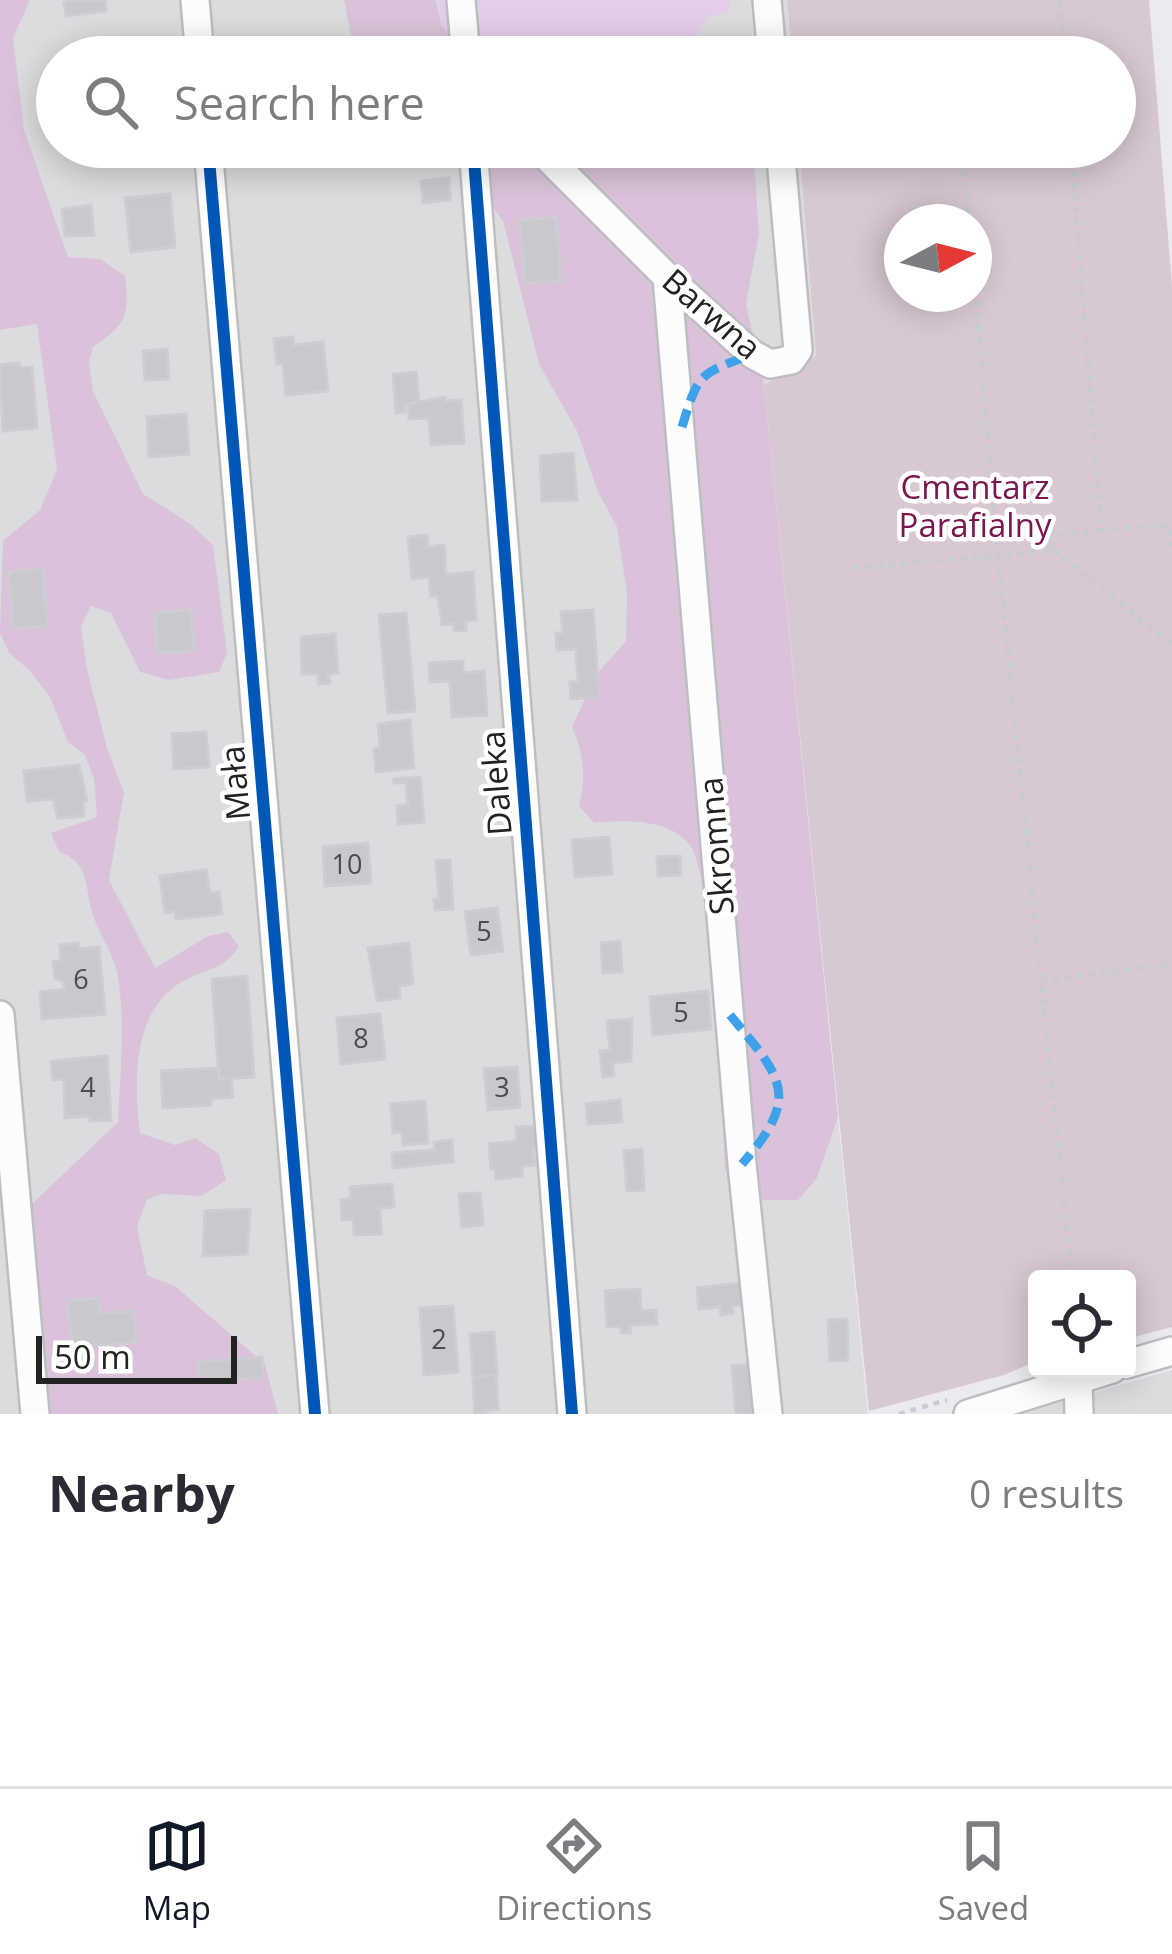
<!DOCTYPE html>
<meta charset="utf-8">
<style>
:root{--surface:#fff;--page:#f7f7f7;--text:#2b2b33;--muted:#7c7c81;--line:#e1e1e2;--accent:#111827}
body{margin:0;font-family:"Open Sans",sans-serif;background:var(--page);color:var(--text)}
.controls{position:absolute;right:36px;bottom:36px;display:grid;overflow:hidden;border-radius:12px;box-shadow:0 6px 30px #0003}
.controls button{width:108px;height:108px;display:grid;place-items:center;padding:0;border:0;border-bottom:3px solid var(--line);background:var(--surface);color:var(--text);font:60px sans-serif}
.compass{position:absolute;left:884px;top:204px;width:108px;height:108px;border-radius:50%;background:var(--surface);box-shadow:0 6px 30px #0003;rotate:83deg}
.scale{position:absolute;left:36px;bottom:30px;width:201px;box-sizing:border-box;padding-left:12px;border:6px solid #222;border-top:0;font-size:33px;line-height:42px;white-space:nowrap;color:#222;-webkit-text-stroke:9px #fff;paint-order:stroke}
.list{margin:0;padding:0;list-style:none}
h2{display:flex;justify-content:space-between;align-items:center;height:156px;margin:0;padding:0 48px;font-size:51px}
h2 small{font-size:39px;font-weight:400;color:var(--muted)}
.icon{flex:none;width:66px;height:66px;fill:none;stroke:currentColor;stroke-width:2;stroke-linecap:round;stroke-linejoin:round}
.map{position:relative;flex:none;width:1172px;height:1414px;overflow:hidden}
.search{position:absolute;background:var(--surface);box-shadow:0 6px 30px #0003;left:36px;right:36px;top:36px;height:132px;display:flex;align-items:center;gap:30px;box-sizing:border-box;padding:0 42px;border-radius:66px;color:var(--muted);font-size:45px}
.sheet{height:372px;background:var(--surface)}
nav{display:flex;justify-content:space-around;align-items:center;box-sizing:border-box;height:168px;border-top:3px solid var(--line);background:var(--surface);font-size:33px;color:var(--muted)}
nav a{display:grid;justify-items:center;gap:6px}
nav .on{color:var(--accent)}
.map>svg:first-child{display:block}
</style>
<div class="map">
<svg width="1172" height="1414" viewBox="0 0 1172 1414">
<rect width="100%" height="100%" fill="#ebebef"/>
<g fill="#dcdcdf">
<polygon points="0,0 787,0 792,57 57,57 57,147 799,147 816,357 764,385 868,1414 0,1414"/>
<polygon points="1172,1370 1172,1414 1019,1414 1076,1398"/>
</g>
<polygon fill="#e4cdea" points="439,0 730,0 729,12 709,16 683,57 444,57"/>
<g fill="#dac3da">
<path d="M 0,0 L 30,0 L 13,38 L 24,130 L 68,257 L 100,259 L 125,276 C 130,315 126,325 93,347 L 89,362 L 93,391 L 143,494 L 189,523 L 213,545 L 227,653 L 219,672 L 169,680 L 140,672 L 111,613 L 91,606 L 81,627 L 87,669 L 107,748 L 124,792 L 109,880 L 155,968 L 208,936 L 228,932 L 239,946 C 226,968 207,969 185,980 C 131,1009 134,1082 140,1133 L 175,1145 L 195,1138 L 219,1154 L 226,1180 L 202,1196 L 161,1194 L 147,1200 L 137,1226 L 147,1275 L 175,1286 L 265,1364 L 278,1414 L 49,1414 L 32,1204 L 118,1122 C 120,1073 126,1021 117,972 C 112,951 98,933 92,912 C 85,887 89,861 59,852 L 51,833 L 97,817 L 94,779 L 85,755 L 68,742 L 50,697 L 29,670 L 9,653 L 0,633 L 3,541 L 40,510 L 57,470 L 37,324 L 0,330 Z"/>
<polygon points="344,0 436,0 441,25 469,57 355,57"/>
<path d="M 443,147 L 550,147 L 603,165 L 653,160 L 657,147 L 753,147 L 759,234 L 746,304 L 764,385 L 838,1117 L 817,1178 L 798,1200 L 763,1200 L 725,1170 C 723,1120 713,874 690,845 C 668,818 625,820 594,823 L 579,806 C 586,776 584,756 572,727 L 596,675 L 626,641 L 627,593 L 617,527 L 598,492 L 577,431 L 539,364 L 503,221 L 451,152 Z"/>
</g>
<path fill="#d8c8d2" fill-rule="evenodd" d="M 787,0 L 1149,0 L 1172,286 L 1172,1327 L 1127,1339 L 1127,1279 L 1037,1279 L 1037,1361 L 1004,1375 L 869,1411 L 764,385 L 816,356 L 799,147 L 1115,147 L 1115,57 L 792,57 ZM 902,222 L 974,222 L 974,294 L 902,294 Z"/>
<g fill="#c8c9cc" stroke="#cdcdd2" stroke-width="3">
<polygon points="68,0 105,0 106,11 66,16 64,3"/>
<polygon points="449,178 450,200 423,203 421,181"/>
<polygon points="170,194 175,247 131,252 125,198"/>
<polygon points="91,205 94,235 65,236 62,209"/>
<polygon points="556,217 561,281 525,283 520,220"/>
<polygon points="293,337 294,345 323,342 328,391 286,395 283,363 277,364 274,339"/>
<polygon points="167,349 169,379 145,380 143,351"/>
<polygon points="19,363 20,368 32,367 37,428 3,431 0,365"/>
<polygon points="416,372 419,403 404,404 405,412 396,413 393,374"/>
<polygon points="445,397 445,401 461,400 464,443 431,445 429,418 409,419 408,404"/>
<polygon points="186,414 189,454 149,457 147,417"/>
<polygon points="573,453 577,500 542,501 540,456"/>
<polygon points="427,535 428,547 444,545 446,575 473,572 476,620 465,621 466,630 454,631 454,624 442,625 438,596 431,596 429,577 412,579 408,537"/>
<polygon points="43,569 47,626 13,628 9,572"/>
<polygon points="191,610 194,651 158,653 155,613"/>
<polygon points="593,610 599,697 571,699 570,682 578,682 576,649 557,650 556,633 563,633 561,612"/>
<polygon points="406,613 415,711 388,713 379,615"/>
<polygon points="335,634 338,673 328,674 330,683 319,684 318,674 302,674 301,637"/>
<polygon points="463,661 463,673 484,671 487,715 452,717 450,681 430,682 429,663"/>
<polygon points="410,720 414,768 376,772 374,749 380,748 378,724"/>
<polygon points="206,732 209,767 174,769 172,734"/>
<polygon points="79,765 87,801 83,802 84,816 58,818 53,799 27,801 24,771"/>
<polygon points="420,777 424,822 398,824 397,806 408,804 406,782 394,783 394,779"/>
<polygon points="609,837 612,874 575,877 572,840"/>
<polygon points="368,843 371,883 325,886 323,847"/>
<polygon points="680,856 681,875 658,876 657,857"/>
<polygon points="450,860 453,909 435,910 434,899 439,899 436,861"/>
<polygon points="206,870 210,893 219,892 222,914 176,919 175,912 165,913 160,876"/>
<polygon points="497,908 503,951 471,955 465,912"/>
<polygon points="620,941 622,972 603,973 601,943"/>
<polygon points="78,943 79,949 99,947 105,1014 42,1019 40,992 64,989 64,982 55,978 53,961 61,961 60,945"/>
<polygon points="409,943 413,984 399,986 400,998 377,1001 368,948"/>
<polygon points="247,976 254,1077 219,1079 212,979"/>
<polygon points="708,991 711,1029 653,1035 650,997"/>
<polygon points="380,1014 385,1059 341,1064 337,1018"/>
<polygon points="632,1019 631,1061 612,1063 614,1076 603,1077 600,1051 610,1050 607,1021"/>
<polygon points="107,1056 111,1120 90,1121 90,1116 65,1118 64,1079 53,1080 51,1061"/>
<polygon points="517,1067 520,1107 488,1110 484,1069"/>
<polygon points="218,1068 219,1079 231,1079 233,1097 211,1099 211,1105 163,1108 161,1071"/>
<polygon points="620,1100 622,1122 588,1124 586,1104"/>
<polygon points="425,1101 428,1143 403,1145 402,1132 393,1133 391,1104"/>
<polygon points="538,1126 540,1146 533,1147 535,1165 522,1166 522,1176 496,1179 495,1169 491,1169 489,1144 517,1141 516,1127"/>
<polygon points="452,1140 453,1162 393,1168 392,1153 435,1150 434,1142"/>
<polygon points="642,1149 644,1190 627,1191 624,1151"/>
<polygon points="392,1184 394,1207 380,1208 381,1234 354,1235 353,1219 342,1220 341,1200 351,1198 350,1187"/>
<polygon points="480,1193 483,1225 462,1227 459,1194"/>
<polygon points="250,1209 247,1254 203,1256 205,1211"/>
<polygon points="740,1283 743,1305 732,1306 733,1313 721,1315 720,1307 699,1309 697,1288"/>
<polygon points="640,1289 641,1311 656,1310 657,1324 630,1325 631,1333 621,1333 621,1326 607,1327 605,1291"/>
<polygon points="98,1298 99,1314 134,1311 136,1342 72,1348 68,1301"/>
<polygon points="453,1306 458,1372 424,1375 420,1308"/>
<polygon points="847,1319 848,1360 830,1361 828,1320"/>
<polygon points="494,1332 497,1375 473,1377 470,1334"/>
<polygon points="262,1357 263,1377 200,1383 198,1362"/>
<polygon points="751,1364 755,1414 736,1414 732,1366"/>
<polygon points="496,1375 498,1409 475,1414 473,1377"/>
</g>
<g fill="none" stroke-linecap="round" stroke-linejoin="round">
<defs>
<g id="minor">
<polyline points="195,0 200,57"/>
<polyline points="461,0 466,57"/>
<polyline points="767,0 772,57"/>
<polyline points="208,147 315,1414"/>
<polyline points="473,147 572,1414"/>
<polyline points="537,147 667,277 752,354 770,364 791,360 798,350 780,147"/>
<polyline points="667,277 742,1164 768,1414"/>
<polyline points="0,1015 35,1414"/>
<polyline points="1127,1364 1172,1351"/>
<polyline points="1078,1382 1079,1414"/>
<polyline points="968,1414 1112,1369"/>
</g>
</defs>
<use href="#minor" stroke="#bebec0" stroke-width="32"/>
<g stroke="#c7ccd3" stroke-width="4.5" stroke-dasharray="6 6" stroke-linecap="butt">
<polyline points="1060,0 1064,57"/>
<polyline points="963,147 969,222"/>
<polyline points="1071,147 1101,530 1168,525 1172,546"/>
<polyline points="974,277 998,556 1054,550 1172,644"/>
<polyline points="1053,549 1049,536 1101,530"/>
<polyline points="853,568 998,556 1041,981"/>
<polyline points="1072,1279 1041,981 1172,964"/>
<polyline points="899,1414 947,1400"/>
</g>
<use href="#minor" stroke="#fcfcfd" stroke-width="27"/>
<g stroke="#3ea2ea" stroke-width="9" stroke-dasharray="18 9" stroke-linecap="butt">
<path d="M 682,427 C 699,371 699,375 752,354"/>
<path d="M 730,1015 C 782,1078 802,1096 742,1164"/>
</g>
<defs>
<g id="cycleway">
<polyline points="208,147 315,1414"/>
<polyline points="473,147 572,1414"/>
</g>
</defs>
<use href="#cycleway" stroke="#fff" stroke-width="20"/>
<use href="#cycleway" stroke="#0057b8" stroke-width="12"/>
</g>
<g text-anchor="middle" stroke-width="9" stroke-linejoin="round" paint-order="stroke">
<g font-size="27" fill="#4c4c4c">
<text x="347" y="874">10</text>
<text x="484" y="941">5</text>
<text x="81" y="989">6</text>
<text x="681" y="1022">5</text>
<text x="361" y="1048">8</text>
<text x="88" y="1097">4</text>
<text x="502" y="1097">3</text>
<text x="439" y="1349">2</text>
</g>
<g font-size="33" fill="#222" stroke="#fff">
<text transform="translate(712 314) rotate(41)" y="12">Barwna</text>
<text transform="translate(235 783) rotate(-95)" y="12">Mała</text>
<text transform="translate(496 783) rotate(-94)" y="12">Daleka</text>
<text transform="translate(716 846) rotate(-95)" y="12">Skromna</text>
</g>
<g font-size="33" fill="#79164d" stroke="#fff">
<text x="975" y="499">Cmentarz<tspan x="975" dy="38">Parafialny</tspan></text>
</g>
</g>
</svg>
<div class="controls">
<button><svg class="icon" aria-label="locate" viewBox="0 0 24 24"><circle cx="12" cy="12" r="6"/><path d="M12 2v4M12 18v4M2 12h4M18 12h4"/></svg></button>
</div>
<svg class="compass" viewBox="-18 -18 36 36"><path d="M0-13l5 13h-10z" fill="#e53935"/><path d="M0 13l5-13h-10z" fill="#7c7c81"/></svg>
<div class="scale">50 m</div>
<div class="search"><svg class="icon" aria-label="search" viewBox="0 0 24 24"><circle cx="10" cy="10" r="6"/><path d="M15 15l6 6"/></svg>Search here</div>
</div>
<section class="sheet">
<h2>Nearby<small>0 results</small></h2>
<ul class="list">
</ul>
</section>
<nav>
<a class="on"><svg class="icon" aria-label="map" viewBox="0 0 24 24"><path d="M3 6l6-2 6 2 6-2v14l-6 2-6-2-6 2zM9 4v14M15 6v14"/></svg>Map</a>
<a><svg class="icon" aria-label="directions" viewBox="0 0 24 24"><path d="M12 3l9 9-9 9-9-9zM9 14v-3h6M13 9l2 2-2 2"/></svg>Directions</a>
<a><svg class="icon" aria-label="saved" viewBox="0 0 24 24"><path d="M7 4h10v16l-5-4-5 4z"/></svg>Saved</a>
</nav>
